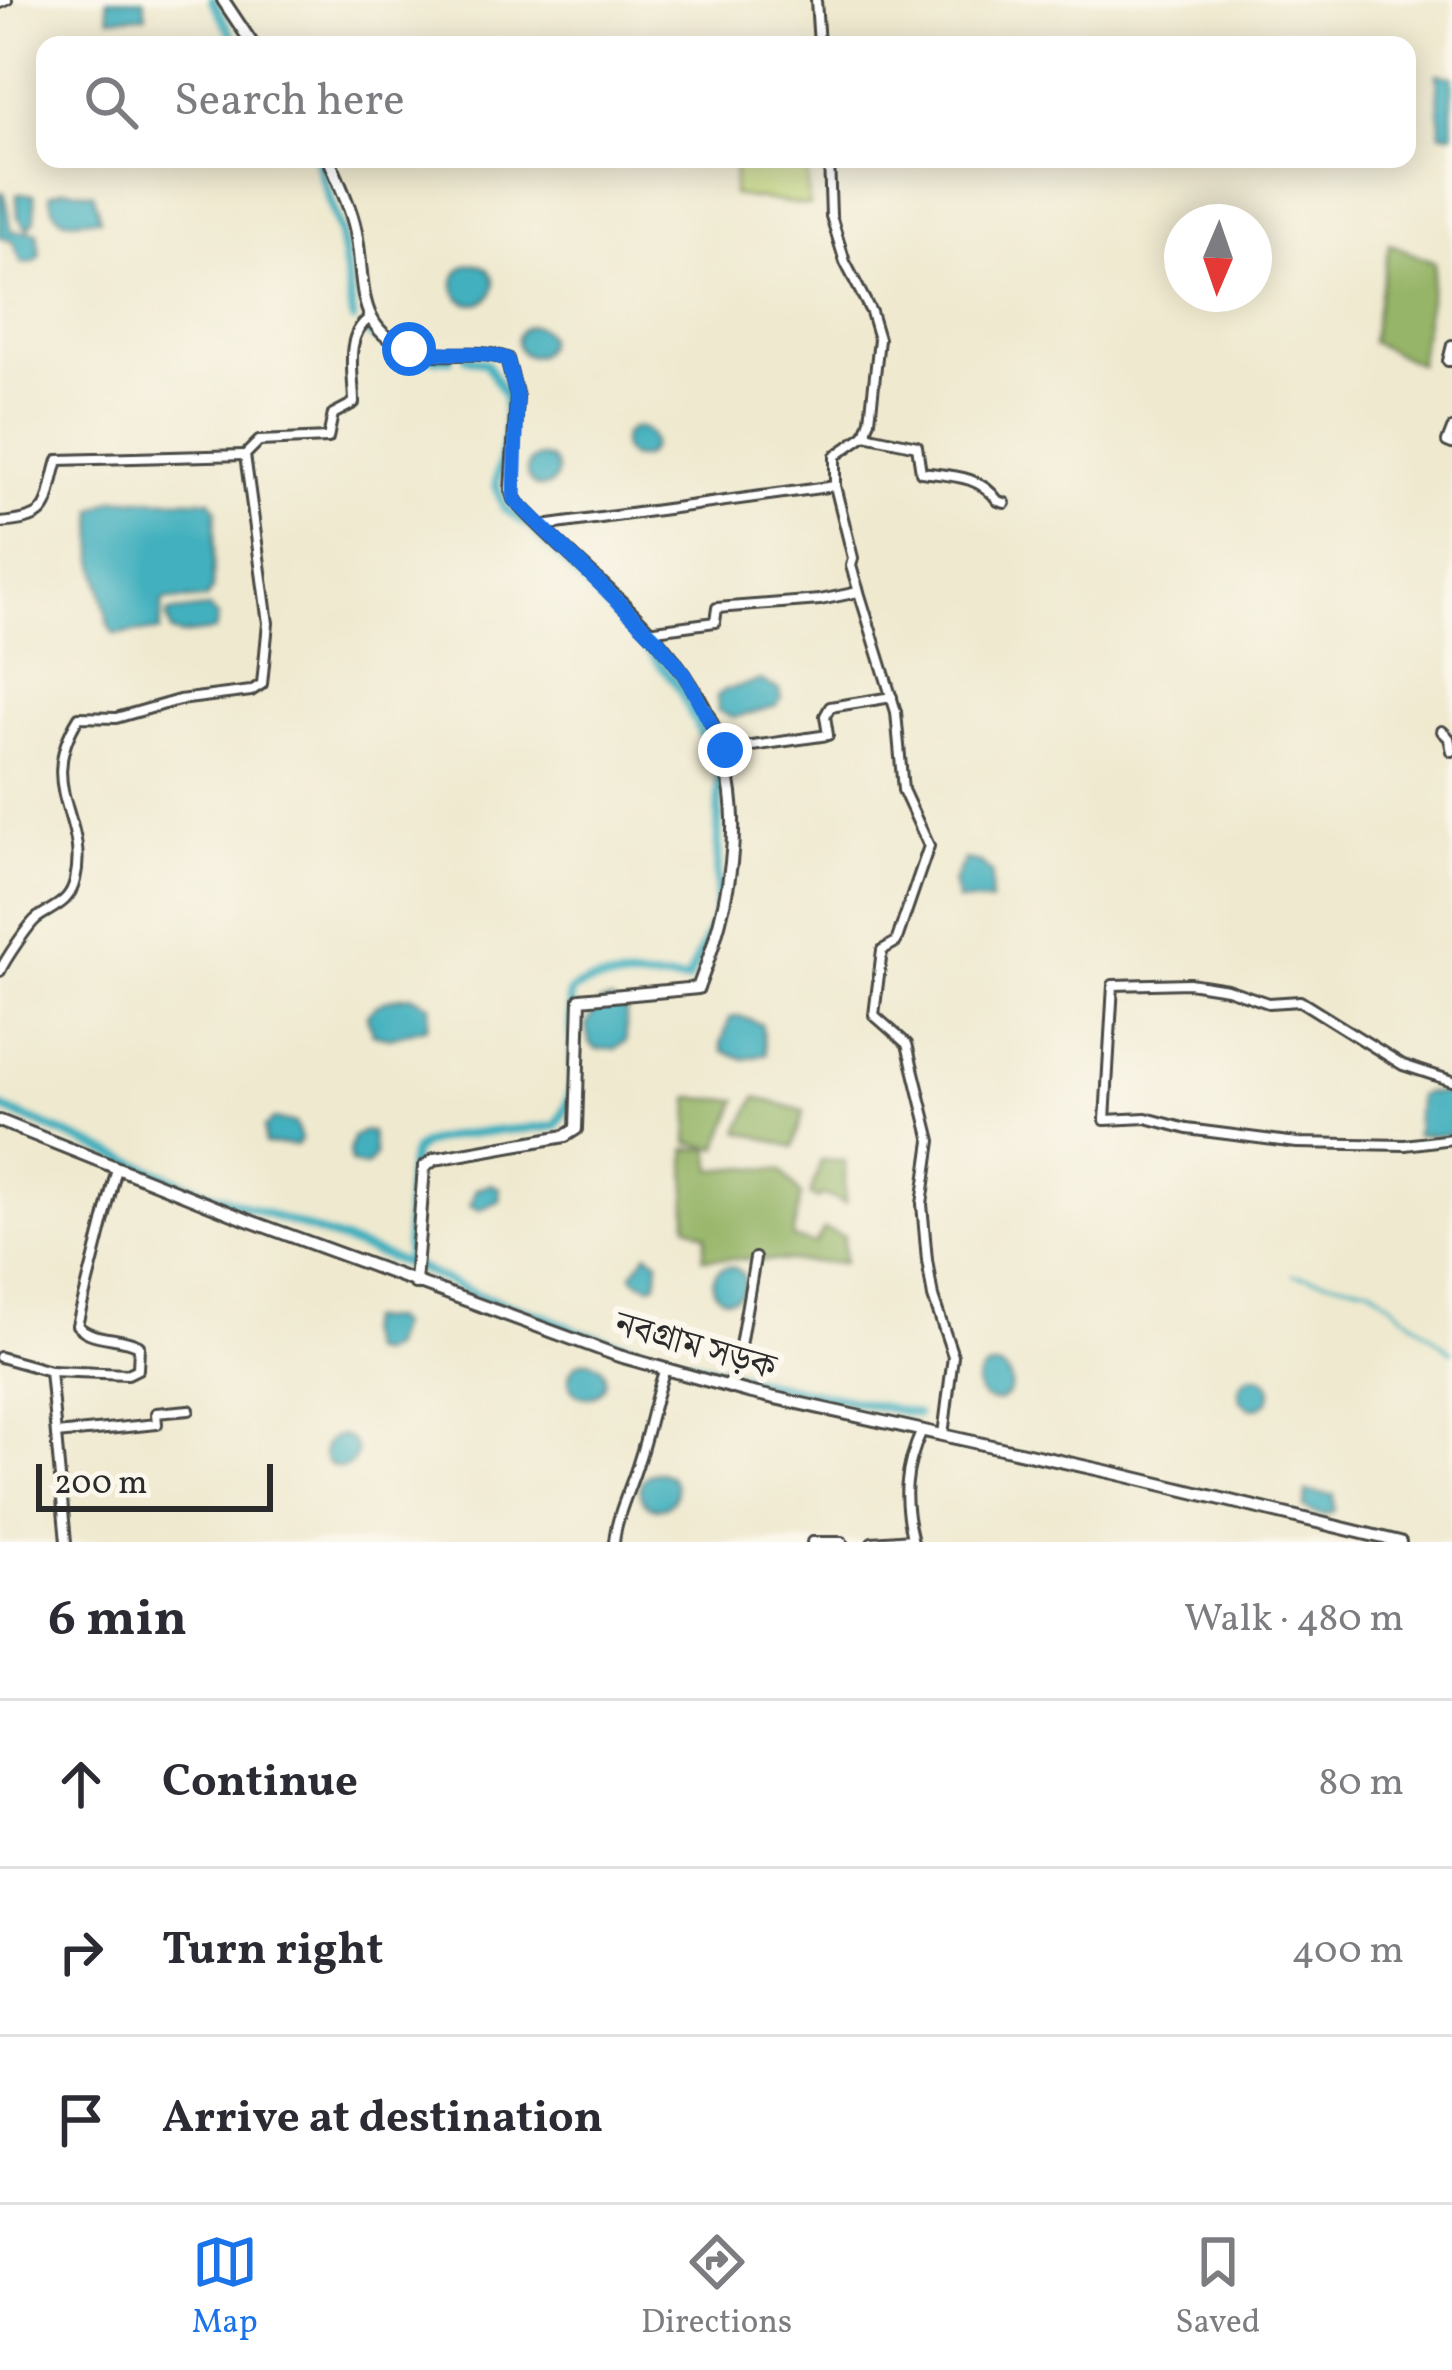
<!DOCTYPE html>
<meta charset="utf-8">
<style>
:root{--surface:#fff;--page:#f7f7f7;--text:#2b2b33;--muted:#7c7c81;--line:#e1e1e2;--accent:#1a73e8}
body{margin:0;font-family:Vollkorn,"Noto Serif Bengali",serif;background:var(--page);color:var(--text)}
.compass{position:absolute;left:1164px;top:204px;width:108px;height:108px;border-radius:50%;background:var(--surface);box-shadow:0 6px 30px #0003;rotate:182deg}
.scale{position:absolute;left:36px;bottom:30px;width:237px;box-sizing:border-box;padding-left:12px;border:6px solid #2b2b2b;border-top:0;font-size:33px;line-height:42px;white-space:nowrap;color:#2b2b2b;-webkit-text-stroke:9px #fbf7ec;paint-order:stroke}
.stop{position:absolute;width:36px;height:36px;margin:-27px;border:9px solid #1a73e8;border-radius:50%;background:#fff}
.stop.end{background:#1a73e8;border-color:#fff;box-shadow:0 3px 12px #0008}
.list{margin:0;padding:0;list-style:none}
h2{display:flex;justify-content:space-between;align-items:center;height:156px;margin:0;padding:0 48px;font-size:51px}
h2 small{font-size:39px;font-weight:400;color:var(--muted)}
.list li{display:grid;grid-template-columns:78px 1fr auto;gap:36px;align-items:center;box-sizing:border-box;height:168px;padding:0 48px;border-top:3px solid var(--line)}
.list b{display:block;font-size:45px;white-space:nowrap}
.list em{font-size:39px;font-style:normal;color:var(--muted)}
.icon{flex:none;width:66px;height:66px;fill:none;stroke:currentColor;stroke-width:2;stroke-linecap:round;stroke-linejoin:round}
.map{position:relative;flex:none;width:1452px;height:1542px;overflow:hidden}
.search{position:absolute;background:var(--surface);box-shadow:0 6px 30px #0003;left:36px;right:36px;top:36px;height:132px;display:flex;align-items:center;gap:30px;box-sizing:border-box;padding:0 42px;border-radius:24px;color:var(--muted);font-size:45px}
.sheet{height:660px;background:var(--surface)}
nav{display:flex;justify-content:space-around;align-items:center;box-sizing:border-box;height:168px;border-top:3px solid var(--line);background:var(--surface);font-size:33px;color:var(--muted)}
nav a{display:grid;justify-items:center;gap:6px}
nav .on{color:var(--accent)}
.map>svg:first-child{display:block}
</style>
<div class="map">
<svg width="1452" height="1542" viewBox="0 0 1452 1542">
<rect width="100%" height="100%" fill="#fbf7ec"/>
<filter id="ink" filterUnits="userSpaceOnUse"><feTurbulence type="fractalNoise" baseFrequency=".00833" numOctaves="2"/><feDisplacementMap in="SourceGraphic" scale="24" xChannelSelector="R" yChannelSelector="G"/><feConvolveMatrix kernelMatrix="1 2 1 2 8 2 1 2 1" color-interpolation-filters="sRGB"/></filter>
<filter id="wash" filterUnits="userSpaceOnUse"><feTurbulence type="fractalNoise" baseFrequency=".004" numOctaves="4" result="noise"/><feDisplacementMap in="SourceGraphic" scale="48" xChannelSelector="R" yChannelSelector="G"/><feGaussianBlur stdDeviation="2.7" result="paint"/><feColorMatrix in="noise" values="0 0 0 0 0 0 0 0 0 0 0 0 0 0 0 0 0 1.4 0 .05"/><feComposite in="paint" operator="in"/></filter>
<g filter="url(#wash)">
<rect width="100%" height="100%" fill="#efe9cf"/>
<polygon fill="#bdd377" stroke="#747f51" stroke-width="3" points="735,165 807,171 809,206 733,195"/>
<g fill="#96b568" stroke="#60704a" stroke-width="3">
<polygon points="1389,244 1435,263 1419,364 1371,342"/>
<polygon points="756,1097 804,1111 793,1147 739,1131"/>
<polygon points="690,1098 738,1100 718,1148 688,1143"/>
<polygon points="686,1149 710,1149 713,1170 747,1167 781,1170 801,1195 792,1238 815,1244 824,1229 844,1236 844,1263 703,1258 706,1235 687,1225"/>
<polygon points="821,1160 845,1161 845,1204 822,1194 819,1199 810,1195"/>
</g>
<g fill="#42b0be" stroke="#366e74" stroke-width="3">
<polygon points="107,0 144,0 146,16 109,18"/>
<polygon points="1437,74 1452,76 1452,134 1440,133"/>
<path d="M 63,189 L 93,193 L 100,219 C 75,218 55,231 50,195 Z"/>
<polygon points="0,192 4,193 11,231 37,232 40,256 34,262 22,263 12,241 0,237"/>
<polygon points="21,193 34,195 35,220 28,229 18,217 17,195"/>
<circle cx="474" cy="284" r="20"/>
<circle cx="532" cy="341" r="15"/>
<circle cx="637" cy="443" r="15"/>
<circle cx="542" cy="472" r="15"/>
<polygon points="115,499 210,500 216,509 212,590 205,599 163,600 160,631 114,634 109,627 95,560 94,510"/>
<polygon points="209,608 218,617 215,631 180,635 171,632 167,616 170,612"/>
<polygon points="761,680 779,690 781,699 776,706 734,718 718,711 717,696 725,690"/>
<polygon points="965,860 981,863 992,874 990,902 958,901 953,882"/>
<path d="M 413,996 L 430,1005 L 427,1027 L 390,1038 L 372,1034 L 367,1015 C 377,999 396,997 413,996 Z"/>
<polygon points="611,1000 626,1011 626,1041 615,1049 596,1049 589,1042 586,1026 600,1002"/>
<polygon points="739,1016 761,1024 766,1054 745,1059 723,1051 721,1044 730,1018"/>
<polygon points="1425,1093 1446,1093 1452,1098 1452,1135 1416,1135 1418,1096"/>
<polygon points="274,1119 295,1123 301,1139 297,1145 265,1144 264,1128"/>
<polygon points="364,1131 371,1132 375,1155 366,1167 351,1163 349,1152 353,1137"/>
<polygon points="491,1184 499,1188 500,1200 480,1210 470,1206 476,1189"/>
<polygon points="647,1253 658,1261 657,1282 651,1286 636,1280 632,1274"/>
<circle cx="729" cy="1283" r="16"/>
<polygon points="391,1319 398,1325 390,1349 378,1354 368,1351 363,1331 367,1320"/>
<circle cx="587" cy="1379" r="18"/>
<circle cx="994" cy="1384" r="17"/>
<circle cx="1255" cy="1392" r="16"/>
<circle cx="340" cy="1452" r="16"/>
<circle cx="658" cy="1490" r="18"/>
<path d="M 1306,1492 L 1334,1495 L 1334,1510 C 1326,1518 1312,1513 1304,1507 Z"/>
</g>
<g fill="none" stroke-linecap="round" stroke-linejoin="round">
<polyline stroke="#42b0be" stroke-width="3" points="1293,1275 1370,1287 1452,1352"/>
<g stroke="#42b0be" stroke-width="9">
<polyline points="212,0 237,45"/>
<polyline points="317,159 340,232 353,319"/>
<polyline points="363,330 412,357 450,359"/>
<polyline points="0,1107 195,1188 416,1267 477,1295 544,1316 579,1332 766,1383 917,1414"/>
<path d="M 408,1266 C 408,1243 404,1167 415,1151 C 429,1131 527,1130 555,1126 C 584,1091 569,1034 570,993 C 587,972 659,981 688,980 L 717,914 L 719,769 L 677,685 L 649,651 L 530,527 L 504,508 L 496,484 L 506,433 L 505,396 L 486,363 L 466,358"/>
</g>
</g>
</g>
<g filter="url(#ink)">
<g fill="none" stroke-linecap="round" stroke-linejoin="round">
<defs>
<g id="street">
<polyline points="816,0 819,45"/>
<polyline points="0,3 7,0"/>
<polyline points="829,159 831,216 845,262 871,312 879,339 870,420 865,435 835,456 835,486 853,558 851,566 896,712 903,790 929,846 896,942 882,950 874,1015 907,1044 931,1141 922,1204 927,1260 933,1297 953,1356 943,1435"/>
<polyline points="1452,345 1448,361 1452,361"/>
<polyline points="1452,429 1447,442 1452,444"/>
<path d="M 865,435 L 917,446 L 921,472 C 952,476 980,475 998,501 L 1005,503"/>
<path d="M 0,523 C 55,518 44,507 58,460 L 245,455"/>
<polyline points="542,526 835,486"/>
<polyline points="648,631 715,622 717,608 820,600 858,592"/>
<polyline points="1442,731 1449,738 1452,751"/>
<polyline points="725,750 828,735 825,716 830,707 892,697"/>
<path d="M 0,971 C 5,960 29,924 37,918 C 54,906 70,903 75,880 C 90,817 34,789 79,717 L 116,718 L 179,700 L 251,691 L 262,684 L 268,623 L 245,455 L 259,441 L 328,438 L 333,414 L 354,403 C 354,375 343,335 370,318"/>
<polyline points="1452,1081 1403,1065 1300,1001 1268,1003 1227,989 1189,983 1113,985 1105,1120 1146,1118 1187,1129 1297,1143 1405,1145 1452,1139"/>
<polyline points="0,1357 50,1371 66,1542"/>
<path d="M 50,1371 L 128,1374 L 138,1369 L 139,1346 C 119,1335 93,1342 77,1325 L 117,1168"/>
<polyline points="728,1386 736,1369 755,1258"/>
<polyline points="56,1434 157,1424 156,1413 189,1410"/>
<path d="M 614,1542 C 617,1512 631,1488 639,1460 C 649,1430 654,1399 665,1369"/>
<polyline points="812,1542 842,1542"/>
<polyline points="872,1542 912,1539"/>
<path d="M 913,1542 C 902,1499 904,1470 922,1430"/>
</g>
<g id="secondary">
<polyline points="223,0 253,45"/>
<path d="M 329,159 C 339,184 353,211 357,238 C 365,286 355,334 416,351 C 446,359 475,348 507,359 L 517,397 L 511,490 L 514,499 C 560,549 615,591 659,642 C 754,750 747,862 698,988 L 580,999 L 576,1129 L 565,1136 L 435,1159 L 424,1167 L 415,1283"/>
<polyline points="0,1121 250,1221 619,1356 748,1392 1114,1473 1400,1542"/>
</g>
</defs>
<use href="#street" stroke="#484844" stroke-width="14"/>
<use href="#secondary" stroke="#484844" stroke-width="16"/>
<use href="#street" stroke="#fff" stroke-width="8"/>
<use href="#secondary" stroke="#fff" stroke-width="10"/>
</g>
</g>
<g fill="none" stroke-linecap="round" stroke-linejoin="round" filter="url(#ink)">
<path stroke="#1a73e8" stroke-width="15" d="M 409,349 C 442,358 474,348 507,359 L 517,397 L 514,499 L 658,641 L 685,675 L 725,750"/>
</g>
<g text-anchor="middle" stroke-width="12" stroke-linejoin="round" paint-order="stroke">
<g font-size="36" fill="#2b2b2b" stroke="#fbf7ec">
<text transform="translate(696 1344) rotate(16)" y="13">নবগ্রাম সড়ক</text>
</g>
</g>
</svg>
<svg class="compass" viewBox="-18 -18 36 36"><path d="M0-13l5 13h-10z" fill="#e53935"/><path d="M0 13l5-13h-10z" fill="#7c7c81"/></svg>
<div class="scale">200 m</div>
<div class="stop" style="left:409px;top:349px"></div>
<div class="stop end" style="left:725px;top:750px"></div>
<div class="search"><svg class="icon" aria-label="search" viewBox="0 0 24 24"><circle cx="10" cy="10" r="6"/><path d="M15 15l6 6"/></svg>Search here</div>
</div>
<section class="sheet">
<h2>6 min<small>Walk · 480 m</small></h2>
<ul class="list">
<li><svg class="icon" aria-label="ahead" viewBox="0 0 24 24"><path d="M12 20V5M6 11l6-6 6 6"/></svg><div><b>Continue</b></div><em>80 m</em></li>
<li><svg class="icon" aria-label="right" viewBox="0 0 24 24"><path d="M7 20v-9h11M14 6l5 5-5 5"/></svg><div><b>Turn right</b></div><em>400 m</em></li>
<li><svg class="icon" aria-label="arrive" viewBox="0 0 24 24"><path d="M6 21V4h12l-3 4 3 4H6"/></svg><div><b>Arrive at destination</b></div></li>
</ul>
</section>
<nav>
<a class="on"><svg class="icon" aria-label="map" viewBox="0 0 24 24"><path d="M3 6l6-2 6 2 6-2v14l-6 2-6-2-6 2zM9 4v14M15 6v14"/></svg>Map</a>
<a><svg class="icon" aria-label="directions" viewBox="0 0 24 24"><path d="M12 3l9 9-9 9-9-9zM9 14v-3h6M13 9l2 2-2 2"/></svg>Directions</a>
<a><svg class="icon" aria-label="saved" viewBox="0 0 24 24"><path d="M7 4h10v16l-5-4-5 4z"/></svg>Saved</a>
</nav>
